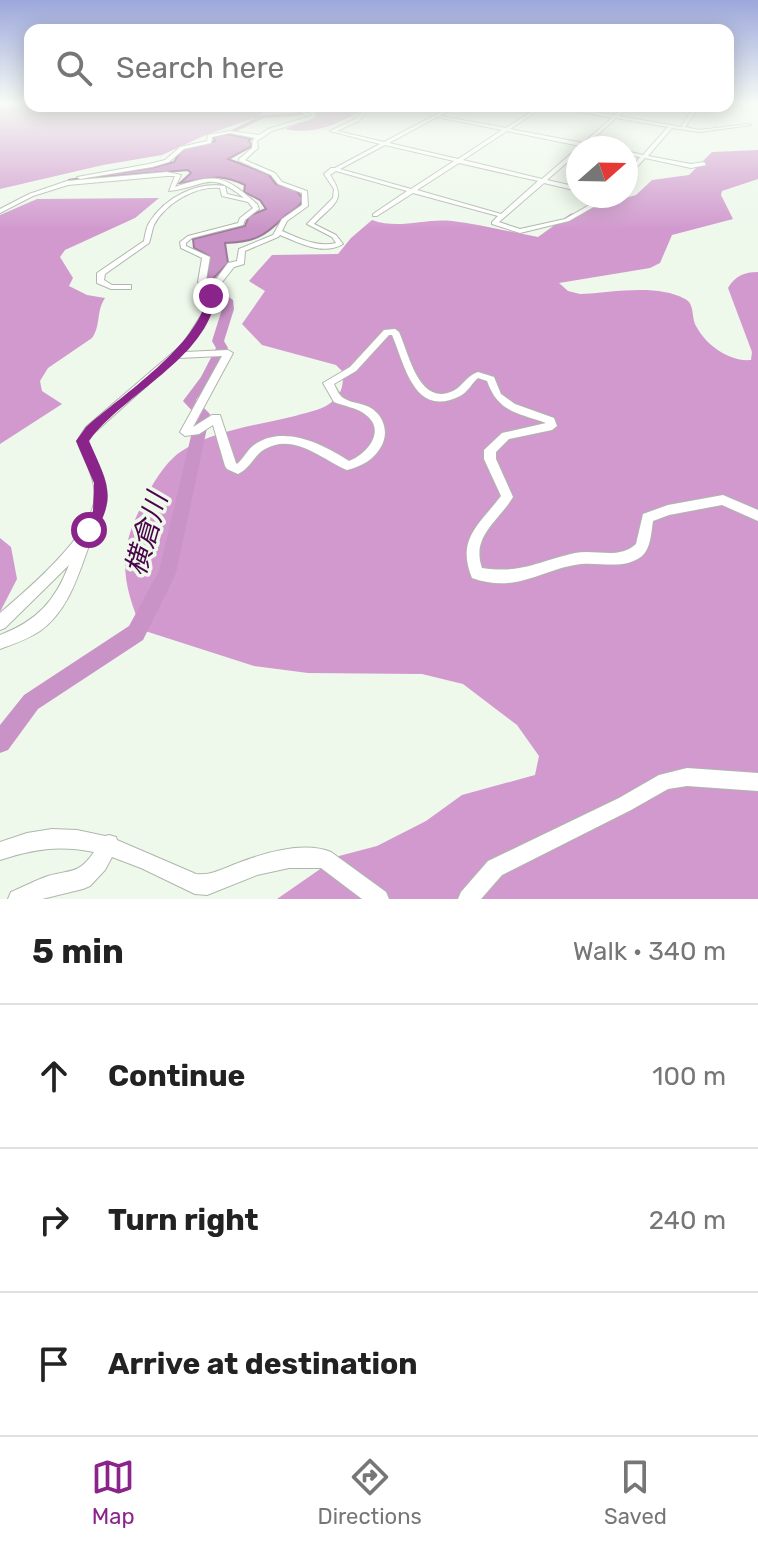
<!DOCTYPE html>
<meta charset="utf-8">
<style>
:root{--surface:#fff;--page:#f2f2f2;--text:#222;--muted:#767676;--line:#e0e0e0;--accent:#8b248a}
body{margin:0;font-family:Rubik,"Noto Sans JP",sans-serif;background:var(--page);color:var(--text)}
.compass{position:absolute;left:566px;top:136px;width:72px;height:72px;border-radius:50%;background:var(--surface);box-shadow:0 4px 20px #0003;rotate:70deg}
.stop{position:absolute;width:24px;height:24px;margin:-18px;border:6px solid #8b248a;border-radius:50%;background:#fff}
.stop.end{background:#8b248a;border-color:#fff;box-shadow:0 2px 8px #0008}
.list{margin:0;padding:0;list-style:none}
h2{display:flex;justify-content:space-between;align-items:center;height:104px;margin:0;padding:0 32px;font-size:34px}
h2 small{font-size:26px;font-weight:400;color:var(--muted)}
.list li{display:grid;grid-template-columns:52px 1fr auto;gap:24px;align-items:center;box-sizing:border-box;height:144px;padding:0 32px;border-top:2px solid var(--line)}
.list b{display:block;font-size:30px;white-space:nowrap}
.list em{font-size:26px;font-style:normal;color:var(--muted)}
.icon{flex:none;width:44px;height:44px;fill:none;stroke:currentColor;stroke-width:2;stroke-linecap:round;stroke-linejoin:round}
.map{position:relative;flex:none;width:758px;height:899px;overflow:hidden}
.search{position:absolute;background:var(--surface);box-shadow:0 4px 20px #0003;left:24px;right:24px;top:24px;height:88px;display:flex;align-items:center;gap:20px;box-sizing:border-box;padding:0 28px;border-radius:16px;color:var(--muted);font-size:30px}
.sheet{height:536px;background:var(--surface)}
nav{display:flex;justify-content:space-around;align-items:center;box-sizing:border-box;height:112px;border-top:2px solid var(--line);background:var(--surface);font-size:22px;color:var(--muted)}
nav a{display:grid;justify-items:center;gap:4px}
nav .on{color:var(--accent)}
.map>svg:first-child{display:block}
</style>
<div class="map">
<svg width="758" height="899" viewBox="0 0 758 899">
<rect width="100%" height="100%" fill="#eef8eb"/>
<g fill="#d199ce">
<polygon points="30,104 30,106 273,106 257,117 206,135 162,155 103,165 0,189 0,106"/>
<path d="M 304,106 L 369,106 C 342,122 317,136 285,129 L 317,117 Z"/>
<path d="M 758,150 L 758,179 L 722,191 L 721,195 L 733,219 L 672,235 L 660,263 L 650,268 L 559,283 L 568,291 L 580,294 C 611,293 656,283 685,299 C 695,304 691,317 696,326 C 706,345 729,362 751,360 L 752,352 L 728,288 C 735,276 744,272 758,272 L 758,899 L 277,899 L 339,856 L 377,846 L 426,821 L 462,795 L 535,775 L 539,756 L 517,725 L 463,684 L 422,674 L 308,673 L 254,666 L 142,630 C 124,587 117,557 138,513 C 147,494 158,472 174,457 C 203,432 258,425 295,416 C 308,412 324,410 334,400 C 343,392 343,383 343,372 L 336,365 L 262,345 L 242,324 L 265,291 L 249,281 L 272,255 L 338,254 L 351,238 L 372,220 C 400,230 423,218 452,221 C 480,224 509,232 538,237 L 570,214 L 636,195 L 652,180 L 689,175 L 712,152 Z"/>
<path d="M 159,198 L 135,218 L 65,250 L 60,257 L 73,278 L 69,286 L 87,295 L 105,298 C 96,311 101,326 92,338 L 48,368 L 40,381 L 42,391 L 62,404 L 0,444 L 0,215 L 37,199 Z"/>
<polygon points="0,538 11,547 17,579 0,612"/>
</g>
<path fill="#ca93c7" stroke="#9e799c" stroke-width="2" d="M 227,134 L 251,139 L 249,141 L 252,146 L 228,159 L 268,174 L 276,184 L 295,189 L 303,199 C 299,209 292,210 284,217 C 264,237 254,242 225,243 L 228,263 L 210,282 L 207,279 L 209,256 L 194,248 L 193,239 L 245,226 L 249,216 L 266,209 L 260,200 L 244,192 L 245,185 C 216,171 208,180 180,183 L 191,173 L 188,170 L 68,180 L 155,167 L 174,162 L 182,149 L 215,141 L 213,137 Z"/>
<g fill="none" stroke-linecap="round" stroke-linejoin="round">
<g fill="#ca93c7" fill-rule="evenodd">
<polygon points="288,106 294,106 305,115 264,118 235,132 230,131 261,115 297,113"/>
<polygon points="217,289 233,300 234,309 224,341 228,348 212,379 196,400 210,414 176,573 143,640 38,709 8,750 0,753 0,725 24,695 129,626 159,571 196,415 183,401 201,377 216,348 212,341 224,303 212,292"/>
</g>
<defs>
<g id="minor">
<path d="M 299,106 L 304,106 L 316,113 L 315,118 L 272,131 L 257,141 L 258,148 L 245,160 L 275,173 L 282,182 L 307,191 L 308,206 L 287,221 L 282,231 C 299,238 317,248 336,243 L 332,237 L 307,224 L 333,198 L 334,189 L 324,174 L 331,168 L 335,168 L 380,144 L 330,131 L 355,119 L 362,112 L 359,106 L 363,106 L 366,112 L 359,121 L 337,131 L 384,142 L 452,106 L 457,106 L 440,116 L 506,128 L 540,106 L 545,106 L 510,129 L 583,143 L 612,118 L 549,106 L 615,115 L 625,106 L 630,106 L 619,116 L 681,127 L 692,110 L 684,106 L 689,106 L 697,110 L 685,127 L 699,130 L 749,124 L 751,125 L 699,132 L 672,128 L 648,156 L 691,164 L 704,162 L 706,165 L 691,168 L 645,158 L 626,179 L 626,174 L 640,157 L 626,155 L 626,151 L 643,155 L 668,127 L 616,118 L 587,144 L 603,148 L 585,146 L 578,148 L 578,153 L 547,180 L 578,187 L 578,191 L 544,183 L 499,222 L 520,229 L 565,219 L 605,196 L 612,196 L 611,197 L 569,221 L 520,233 L 492,224 L 492,222 L 498,216 L 413,193 L 377,216 L 373,216 L 373,214 L 407,191 L 336,171 L 330,175 C 348,201 333,204 314,224 L 336,235 L 343,244 C 323,256 300,243 280,235 L 278,237 L 245,251 L 244,264 L 234,267 L 216,290 L 217,303 L 190,346 L 185,352 L 228,350 L 233,353 L 193,427 L 212,415 L 220,415 L 236,463 L 237,464 C 244,458 247,450 254,445 C 283,424 323,444 349,461 C 366,455 387,431 366,415 C 358,408 344,406 334,402 L 323,383 L 350,367 L 384,330 L 395,329 L 399,332 C 409,354 419,407 453,391 C 463,386 466,376 478,372 L 494,377 L 501,394 L 515,404 L 554,418 L 557,426 L 552,430 L 509,439 L 496,452 L 496,459 L 513,497 C 498,522 471,536 482,568 C 523,574 538,561 575,553 C 596,549 619,560 636,544 L 643,514 L 668,505 L 723,495 L 758,510 L 758,521 L 722,505 L 669,515 L 653,521 C 651,533 651,548 642,556 C 624,570 602,562 581,564 C 541,569 517,594 472,578 C 456,539 479,525 501,496 L 484,459 L 484,450 L 502,433 L 546,423 C 517,413 498,412 487,381 L 478,378 C 472,383 468,392 460,396 C 414,419 405,365 392,335 L 389,335 L 356,371 L 334,384 C 337,390 339,396 345,399 C 352,403 361,403 369,407 C 383,414 389,431 382,445 C 374,460 362,466 347,470 C 323,460 294,432 265,449 C 254,455 251,468 238,474 L 227,469 L 225,466 L 213,425 L 199,434 L 185,436 L 180,432 L 222,356 L 178,358 L 94,433 L 88,441 C 94,459 106,475 107,494 C 108,510 98,520 93,535 C 80,568 71,609 40,631 C 28,639 14,644 0,649 L 0,635 C 37,621 55,601 69,565 L 5,628 L 0,630 L 0,613 C 28,589 96,532 95,494 C 94,475 83,458 77,441 L 86,427 L 183,344 L 209,303 L 208,291 L 198,282 L 202,258 L 181,248 L 180,242 L 188,236 L 238,223 L 240,218 L 253,208 L 248,202 L 222,196 L 220,188 C 197,185 165,203 154,225 C 152,230 151,237 149,243 L 105,274 L 104,280 L 112,285 L 131,285 L 131,289 L 111,289 L 97,283 L 97,273 L 144,241 C 145,235 146,228 149,223 C 164,198 197,181 225,186 L 227,194 L 244,198 C 209,169 206,187 169,191 L 175,176 L 167,176 L 68,185 L 33,196 L 0,213 L 0,209 L 29,194 L 67,181 L 167,172 L 181,175 L 175,187 C 217,173 224,175 257,204 L 259,209 L 245,220 L 243,225 L 192,238 L 186,243 L 186,246 L 210,257 L 206,281 L 211,286 L 228,263 L 237,261 L 239,249 L 273,235 L 282,219 L 302,205 L 302,193 L 278,184 L 271,175 L 239,161 L 239,159 L 252,148 L 253,140 L 255,138 L 230,133 L 212,137 L 211,143 L 184,149 L 169,162 L 152,167 L 80,179 L 77,177 L 149,164 L 165,160 L 180,147 L 207,141 L 208,135 L 230,131 L 259,135 L 268,129 L 311,116 L 312,114 ZM 437,117 L 502,130 L 458,159 L 389,143 ZM 507,131 L 580,146 L 542,179 L 463,160 ZM 385,145 L 454,161 L 411,189 L 340,169 ZM 459,163 L 538,181 L 501,214 L 417,190 Z"/>
<polygon points="687,768 758,773 758,791 687,786 668,789 631,810 502,875 481,899 458,899 461,892 488,861 619,798 659,775"/>
<path d="M 52,829 L 77,830 L 105,836 L 109,835 L 116,837 L 117,840 L 196,874 C 211,876 224,868 238,863 C 264,853 304,841 331,852 L 386,892 L 389,899 L 362,899 L 321,868 L 289,868 L 257,875 L 207,895 L 195,894 L 141,868 L 112,857 L 105,870 L 90,886 L 83,889 L 42,899 L 8,899 L 11,892 C 23,887 36,880 48,876 C 72,869 78,875 94,852 C 58,845 34,849 0,860 L 0,842 L 27,833 Z"/>
</g>
</defs>
<use href="#minor" stroke="#aeb7ab" stroke-width="2"/>
<use href="#minor" fill="#fff" fill-rule="evenodd"/>
</g>
<linearGradient id="sky" x2="0" y2="1"><stop stop-color="#9ca7db"/><stop offset="0.45" stop-color="#f7fcf6"/><stop offset="1" stop-color="#f7fcf6" stop-opacity="0"/></linearGradient>
<rect width="758" height="230" fill="url(#sky)"/>
<path fill="#8b248a" d="M 211,293 L 216,296 C 208,358 123,394 89,441 C 106,480 118,496 94,534 L 84,534 L 81,530 L 93,511 L 94,483 L 76,441 L 86,427 C 122,395 199,345 207,296 Z"/>
<g text-anchor="middle" stroke-width="7" stroke-linejoin="round" paint-order="stroke">
<g font-size="28" font-style="italic" fill="#490349" stroke="#eef8eb">
<text transform="translate(146 534) rotate(-74)" y="10">横倉川</text>
</g>
</g>
</svg>
<svg class="compass" viewBox="-18 -18 36 36"><path d="M0-13l5 13h-10z" fill="#e53935"/><path d="M0 13l5-13h-10z" fill="#767676"/></svg>
<div class="stop" style="left:89px;top:530px"></div>
<div class="stop end" style="left:211px;top:296px"></div>
<div class="search"><svg class="icon" aria-label="search" viewBox="0 0 24 24"><circle cx="10" cy="10" r="6"/><path d="M15 15l6 6"/></svg>Search here</div>
</div>
<section class="sheet">
<h2>5 min<small>Walk · 340 m</small></h2>
<ul class="list">
<li><svg class="icon" aria-label="ahead" viewBox="0 0 24 24"><path d="M12 20V5M6 11l6-6 6 6"/></svg><div><b>Continue</b></div><em>100 m</em></li>
<li><svg class="icon" aria-label="right" viewBox="0 0 24 24"><path d="M7 20v-9h11M14 6l5 5-5 5"/></svg><div><b>Turn right</b></div><em>240 m</em></li>
<li><svg class="icon" aria-label="arrive" viewBox="0 0 24 24"><path d="M6 21V4h12l-3 4 3 4H6"/></svg><div><b>Arrive at destination</b></div></li>
</ul>
</section>
<nav>
<a class="on"><svg class="icon" aria-label="map" viewBox="0 0 24 24"><path d="M3 6l6-2 6 2 6-2v14l-6 2-6-2-6 2zM9 4v14M15 6v14"/></svg>Map</a>
<a><svg class="icon" aria-label="directions" viewBox="0 0 24 24"><path d="M12 3l9 9-9 9-9-9zM9 14v-3h6M13 9l2 2-2 2"/></svg>Directions</a>
<a><svg class="icon" aria-label="saved" viewBox="0 0 24 24"><path d="M7 4h10v16l-5-4-5 4z"/></svg>Saved</a>
</nav>
